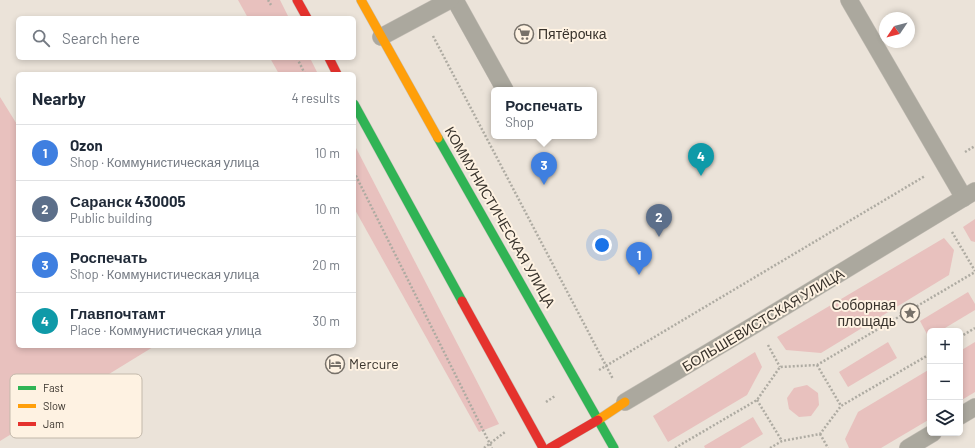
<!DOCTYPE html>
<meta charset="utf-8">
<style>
:root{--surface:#fff;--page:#f6f6f7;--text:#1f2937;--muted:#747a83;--line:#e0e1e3;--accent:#777169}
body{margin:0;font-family:Barlow,sans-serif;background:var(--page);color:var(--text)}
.controls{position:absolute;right:12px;bottom:12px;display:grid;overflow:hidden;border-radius:6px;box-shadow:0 2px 6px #0003}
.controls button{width:36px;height:36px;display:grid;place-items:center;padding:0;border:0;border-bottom:1px solid var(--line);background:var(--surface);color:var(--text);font:20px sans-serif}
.compass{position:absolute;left:879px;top:12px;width:36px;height:36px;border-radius:50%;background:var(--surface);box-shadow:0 2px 6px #0003;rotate:235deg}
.you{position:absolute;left:602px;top:245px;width:14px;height:14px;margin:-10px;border:3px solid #fff;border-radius:50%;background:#1a73e8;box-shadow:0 0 0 6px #1a73e833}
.badge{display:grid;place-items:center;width:26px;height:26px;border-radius:50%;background:var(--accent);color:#fff;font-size:13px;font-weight:700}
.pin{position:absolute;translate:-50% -33px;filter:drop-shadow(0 1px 2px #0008)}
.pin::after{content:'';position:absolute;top:21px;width:14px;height:12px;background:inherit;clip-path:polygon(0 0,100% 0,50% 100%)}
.popup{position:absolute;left:491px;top:87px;width:106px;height:52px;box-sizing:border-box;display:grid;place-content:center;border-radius:6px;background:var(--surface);filter:drop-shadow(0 1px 3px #0005);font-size:13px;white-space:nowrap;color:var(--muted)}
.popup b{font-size:15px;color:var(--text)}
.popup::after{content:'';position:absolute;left:50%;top:100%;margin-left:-8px;border:8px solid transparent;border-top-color:var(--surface)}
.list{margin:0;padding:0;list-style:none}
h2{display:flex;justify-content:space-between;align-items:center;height:52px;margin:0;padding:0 16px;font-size:17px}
h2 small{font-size:13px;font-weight:400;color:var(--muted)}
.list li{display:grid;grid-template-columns:26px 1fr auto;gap:12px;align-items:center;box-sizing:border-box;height:56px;padding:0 16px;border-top:1px solid var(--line)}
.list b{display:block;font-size:15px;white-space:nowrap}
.list p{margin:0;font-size:13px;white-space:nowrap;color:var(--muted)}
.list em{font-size:13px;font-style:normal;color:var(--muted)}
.icon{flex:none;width:22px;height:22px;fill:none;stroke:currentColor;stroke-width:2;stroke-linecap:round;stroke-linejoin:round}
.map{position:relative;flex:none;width:975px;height:448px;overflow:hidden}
.search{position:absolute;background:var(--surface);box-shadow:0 2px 6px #0003;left:16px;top:16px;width:340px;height:44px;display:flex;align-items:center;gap:10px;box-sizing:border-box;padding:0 14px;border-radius:6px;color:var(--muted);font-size:15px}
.panel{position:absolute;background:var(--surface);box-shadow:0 2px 6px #0003;left:16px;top:72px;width:340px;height:276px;border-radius:6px}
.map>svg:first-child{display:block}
</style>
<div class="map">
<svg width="975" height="448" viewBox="0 0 975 448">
<rect width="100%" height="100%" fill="#ebe3d9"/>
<g fill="#e8c1be">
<polygon points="238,0 280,0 289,18 248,18"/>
<polygon points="270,58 310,58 318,74 279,74"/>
<polygon points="0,97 18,126 18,346 153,346 153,347 0,441"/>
<polygon points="354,144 499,424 479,432 354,208"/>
<polygon points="975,219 975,242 971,241 963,227"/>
<polygon points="944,238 954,250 949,275 821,353 786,350 777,337"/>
<polygon points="968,292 975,304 975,310 940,331 930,331 929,338 920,321"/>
<polygon points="888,342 897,358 848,387 839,372"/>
<polygon points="975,342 975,392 960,401 960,351"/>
<polygon points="755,352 762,367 747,395 668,442 653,416"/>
<polygon points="930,369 930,419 881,448 849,448 845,439 858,412"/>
<polygon points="807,385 818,393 819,405 811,416 799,417 789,409 787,398 794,388"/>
<polygon points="753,417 763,434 740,448 705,448 704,446"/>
</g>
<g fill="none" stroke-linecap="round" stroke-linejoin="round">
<defs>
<g id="lane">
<polyline points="455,0 505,90"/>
<polyline points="849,0 964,198"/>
<polyline points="381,37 450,0"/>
<polyline points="625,402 756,324 975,191"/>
<polyline points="960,416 975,407"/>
<polyline points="908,448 933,433"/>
</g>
<g id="fast">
<polyline points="354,104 462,301"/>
<polyline points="438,138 614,448"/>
</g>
<g id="slow">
<polyline points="361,0 438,138"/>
<polyline points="598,420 625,402"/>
</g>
<g id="jam">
<polyline points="297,0 307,18"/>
<polyline points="329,58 337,74"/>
<polyline points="462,301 543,448"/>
<polyline points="550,448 598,420"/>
</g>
</defs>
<use href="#lane" stroke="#c6c0b8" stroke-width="18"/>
<use href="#fast" stroke="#c6c0b8" stroke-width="10"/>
<use href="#slow" stroke="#c6c0b8" stroke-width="10"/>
<use href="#jam" stroke="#c6c0b8" stroke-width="10"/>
<g stroke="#aeaba2" stroke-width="2.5" stroke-dasharray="2 2" stroke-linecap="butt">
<polyline points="268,0 271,5"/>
<polyline points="433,36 613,379"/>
<polyline points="297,58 305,74"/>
<polyline points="965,152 975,146"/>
<polyline points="354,172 492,448"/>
<polyline points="952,232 975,271"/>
<polyline points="960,337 975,328"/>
<polyline points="768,345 780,367"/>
<polyline points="817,365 841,406"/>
<polyline points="599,370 925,176"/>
<polyline points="757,400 782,441"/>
<polyline points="546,402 555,396"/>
<polyline points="820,434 828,448"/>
<polyline points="484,448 505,432"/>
<polyline points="675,448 757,400 780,367 817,365 975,272"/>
<polyline points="770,448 782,441 820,434 841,406 930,354"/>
</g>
<use href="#lane" stroke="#aba89e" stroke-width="17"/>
<use href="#fast" stroke="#30b455" stroke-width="9"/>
<use href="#slow" stroke="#ff9f0a" stroke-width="9"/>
<use href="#jam" stroke="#e5322d" stroke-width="9"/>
</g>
<defs>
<symbol id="supermarket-ring" viewBox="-11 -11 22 22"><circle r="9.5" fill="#fef2e2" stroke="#777169" stroke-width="1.5"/><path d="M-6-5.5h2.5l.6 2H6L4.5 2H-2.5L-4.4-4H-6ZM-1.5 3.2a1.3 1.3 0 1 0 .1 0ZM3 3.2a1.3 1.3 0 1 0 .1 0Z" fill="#777169"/></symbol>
<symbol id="sight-ring" viewBox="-11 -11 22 22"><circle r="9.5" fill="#fef2e2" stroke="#777169" stroke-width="1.5"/><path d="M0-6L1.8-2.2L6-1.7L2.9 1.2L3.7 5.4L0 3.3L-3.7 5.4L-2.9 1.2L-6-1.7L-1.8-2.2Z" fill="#777169"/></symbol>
<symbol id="hotel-ring" viewBox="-11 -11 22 22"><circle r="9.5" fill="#fef2e2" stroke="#777169" stroke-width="1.5"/><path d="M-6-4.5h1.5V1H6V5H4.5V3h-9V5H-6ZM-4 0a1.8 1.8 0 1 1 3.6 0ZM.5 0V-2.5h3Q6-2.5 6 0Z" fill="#777169"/></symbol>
</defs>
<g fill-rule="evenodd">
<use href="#supermarket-ring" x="513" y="23" width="22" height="22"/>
<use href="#sight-ring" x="899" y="302" width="22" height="22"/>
<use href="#hotel-ring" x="324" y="353" width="22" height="22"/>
</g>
<g text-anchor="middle" stroke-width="4" stroke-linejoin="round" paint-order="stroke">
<g font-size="14" fill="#39332c" stroke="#fef2e2" text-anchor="start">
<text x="538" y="39">Пятёрочка</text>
<text x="896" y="310" text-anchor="end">Соборная<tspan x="896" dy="16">площадь</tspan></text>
<text x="349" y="369">Mercure</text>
</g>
<g font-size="14" fill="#39332c" stroke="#fef2e2">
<text transform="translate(500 217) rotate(60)" y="5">КОММУНИСТИЧЕСКАЯ УЛИЦА</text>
<text transform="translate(763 320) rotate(-31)" y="5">БОЛЬШЕВИСТСКАЯ УЛИЦА</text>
</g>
</g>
<rect x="10" y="374" width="132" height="64" rx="6" fill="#fef2e2" stroke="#c3b9ab" stroke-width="1"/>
<rect x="18" y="386" width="18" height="4" fill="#30b455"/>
<rect x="18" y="404" width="18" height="4" fill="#ff9f0a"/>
<rect x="18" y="422" width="18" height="4" fill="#e5322d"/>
<g font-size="11" fill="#39332c">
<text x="43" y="392">Fast</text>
<text x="43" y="410">Slow</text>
<text x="43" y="428">Jam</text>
</g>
</svg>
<div class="controls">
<button>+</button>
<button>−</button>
<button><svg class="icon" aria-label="layers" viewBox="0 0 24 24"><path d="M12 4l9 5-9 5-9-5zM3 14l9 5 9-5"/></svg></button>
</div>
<svg class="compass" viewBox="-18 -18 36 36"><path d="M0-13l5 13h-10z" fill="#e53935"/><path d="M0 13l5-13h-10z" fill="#747a83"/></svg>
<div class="you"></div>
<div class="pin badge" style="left:639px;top:275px;background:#3f7fe0">1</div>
<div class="pin badge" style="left:659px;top:237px;background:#5c6f8a">2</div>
<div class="pin badge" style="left:544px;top:185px;background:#3f7fe0">3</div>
<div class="popup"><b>Роспечать</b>Shop</div>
<div class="pin badge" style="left:701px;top:176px;background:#0f9aa8">4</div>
<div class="search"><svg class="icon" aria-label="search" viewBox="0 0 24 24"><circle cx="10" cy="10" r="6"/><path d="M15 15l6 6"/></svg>Search here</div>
<section class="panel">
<h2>Nearby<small>4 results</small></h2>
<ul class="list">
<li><span class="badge" style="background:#3f7fe0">1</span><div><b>Ozon</b><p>Shop · Коммунистическая улица</p></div><em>10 m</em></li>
<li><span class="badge" style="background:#5c6f8a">2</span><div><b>Саранск 430005</b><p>Public building</p></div><em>10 m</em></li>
<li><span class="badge" style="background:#3f7fe0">3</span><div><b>Роспечать</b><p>Shop · Коммунистическая улица</p></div><em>20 m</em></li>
<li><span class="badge" style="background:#0f9aa8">4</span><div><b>Главпочтамт</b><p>Place · Коммунистическая улица</p></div><em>30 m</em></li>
</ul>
</section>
</div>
